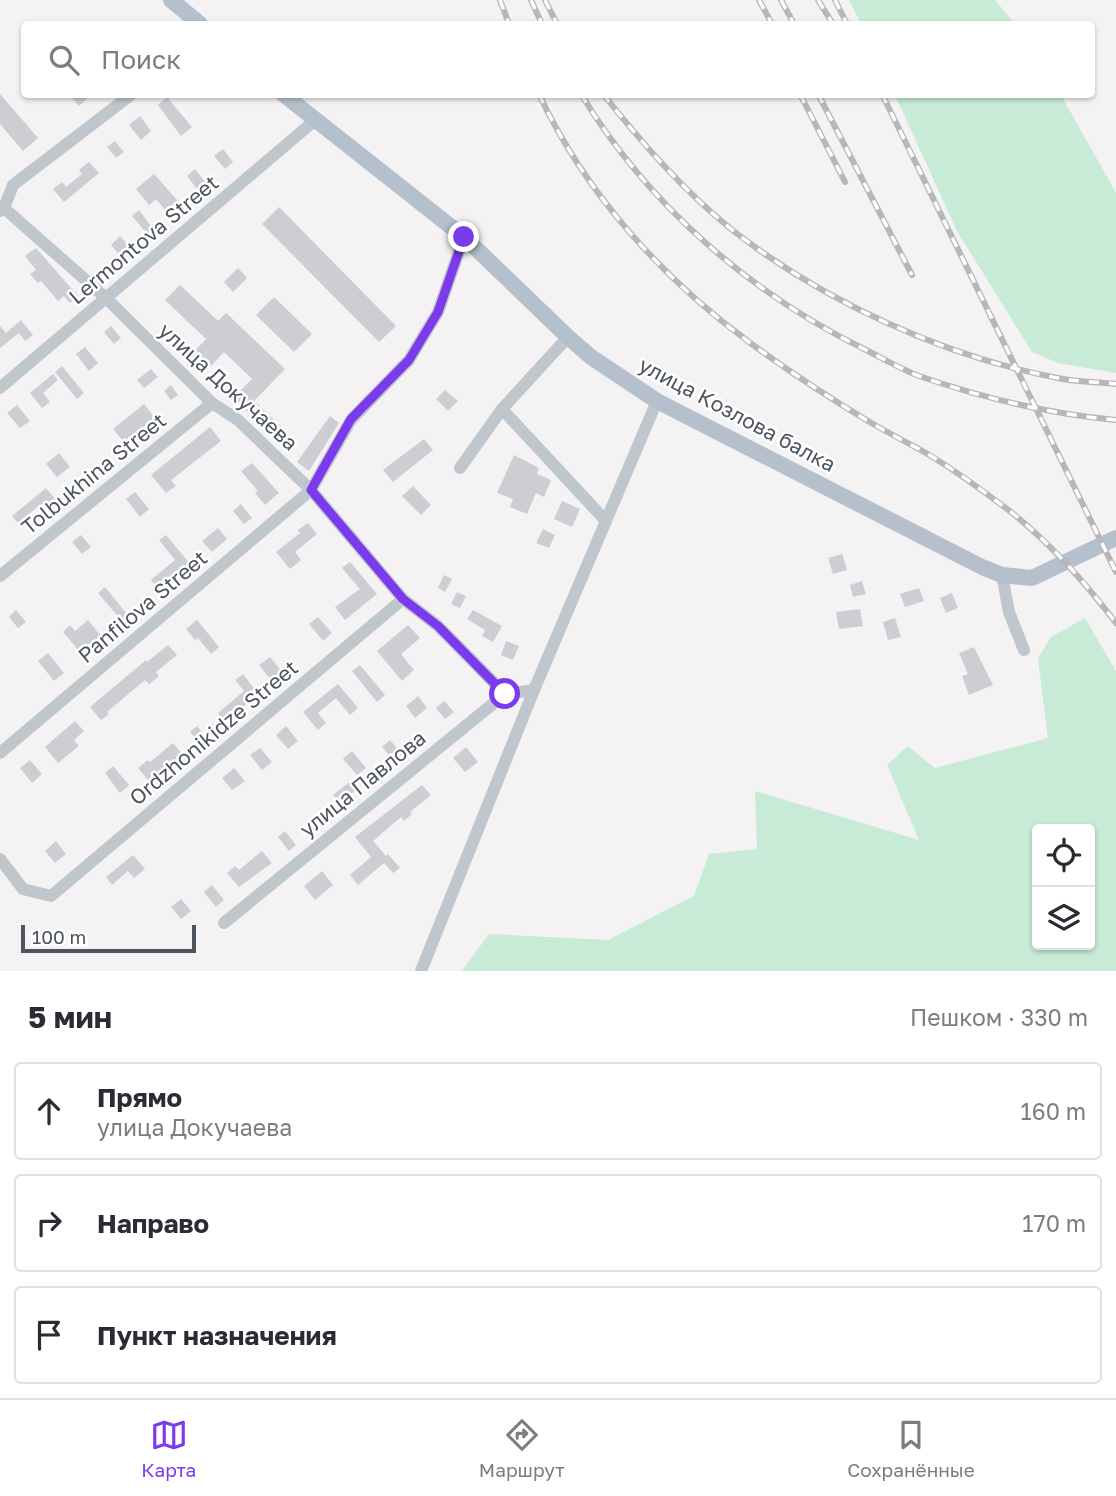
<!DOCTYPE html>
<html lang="ru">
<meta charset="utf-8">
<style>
:root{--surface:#fff;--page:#f2f2f3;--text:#2b2b33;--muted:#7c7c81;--line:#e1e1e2;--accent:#7c3aed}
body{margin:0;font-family:"Golos Text",sans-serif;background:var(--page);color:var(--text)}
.controls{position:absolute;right:21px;bottom:21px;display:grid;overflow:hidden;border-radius:7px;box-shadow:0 2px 5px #0004}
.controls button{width:63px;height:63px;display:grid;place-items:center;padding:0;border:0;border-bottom:2px solid var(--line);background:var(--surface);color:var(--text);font:35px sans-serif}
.scale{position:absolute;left:21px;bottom:18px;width:175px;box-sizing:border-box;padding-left:7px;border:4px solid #4c545d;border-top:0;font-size:19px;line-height:24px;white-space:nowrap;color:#4c545d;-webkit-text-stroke:5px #fff;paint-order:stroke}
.stop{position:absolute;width:21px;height:21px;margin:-16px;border:5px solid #7c3aed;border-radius:50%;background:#fff}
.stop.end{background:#7c3aed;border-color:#fff;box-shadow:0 2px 7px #0008}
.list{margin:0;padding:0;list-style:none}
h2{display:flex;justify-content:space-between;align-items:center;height:91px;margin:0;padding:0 28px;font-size:30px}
h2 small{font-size:23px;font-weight:400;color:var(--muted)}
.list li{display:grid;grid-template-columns:46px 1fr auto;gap:21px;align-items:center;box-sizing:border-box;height:98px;margin:0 14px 14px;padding:0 14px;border:2px solid var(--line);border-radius:7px}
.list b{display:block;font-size:26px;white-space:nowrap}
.list p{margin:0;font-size:23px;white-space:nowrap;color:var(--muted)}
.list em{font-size:23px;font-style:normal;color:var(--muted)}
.icon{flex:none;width:38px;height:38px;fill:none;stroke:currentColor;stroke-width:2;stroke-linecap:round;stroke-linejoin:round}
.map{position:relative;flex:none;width:1116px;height:971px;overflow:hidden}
.search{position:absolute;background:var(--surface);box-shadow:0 2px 5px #0004;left:21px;right:21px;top:21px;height:77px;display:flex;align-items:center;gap:18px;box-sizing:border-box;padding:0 24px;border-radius:7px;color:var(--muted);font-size:26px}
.sheet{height:427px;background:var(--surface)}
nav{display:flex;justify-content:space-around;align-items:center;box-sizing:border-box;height:98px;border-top:2px solid var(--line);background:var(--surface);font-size:19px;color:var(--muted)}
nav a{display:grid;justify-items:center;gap:4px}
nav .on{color:var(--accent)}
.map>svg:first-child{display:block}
</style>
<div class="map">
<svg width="1116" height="971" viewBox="0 0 1116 971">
<rect width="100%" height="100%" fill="#f4f2f2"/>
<g fill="#c7ebd6" fill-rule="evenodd">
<polygon points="849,0 995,0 1015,24 861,24"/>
<polygon points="895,95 1061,95 1116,193 1116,373 1058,363 1032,352 957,231"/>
<path d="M 1085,618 L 1116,671 L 1116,971 L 462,971 L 489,934 L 608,940 L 694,896 L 709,854 L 757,849 L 755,791 L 919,840 L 887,765 L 908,746 L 935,768 L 1048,738 L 1038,658 L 1051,637 ZM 1037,829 L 1090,829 L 1090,945 L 1037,945 Z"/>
</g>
<g fill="#cdced3">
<polygon points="0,94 38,138 23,151 0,124"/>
<polygon points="69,94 92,94 79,106"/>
<polygon points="167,97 192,127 181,136 158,105"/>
<polygon points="140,116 151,131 141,140 129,125"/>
<polygon points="115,141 124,152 116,158 107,147"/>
<polygon points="223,149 233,162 225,169 214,156"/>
<polygon points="89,162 99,173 64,202 53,189 62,182 66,187 82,174 79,170"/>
<polygon points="195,169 206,183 198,190 187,176"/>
<polygon points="154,174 183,207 171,217 156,199 149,205 136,189"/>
<polygon points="279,207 396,326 379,342 262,224"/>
<polygon points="139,210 154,230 148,235 132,216"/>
<polygon points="120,236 132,250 122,258 111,245"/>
<polygon points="36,248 78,296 70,303 64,296 58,301 41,281 38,283 30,274 36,270 25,256"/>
<polygon points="238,268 247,278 233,292 224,282"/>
<polygon points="180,285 218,321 226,313 285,369 254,401 285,430 276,439 233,398 252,379 224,352 206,371 190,356 206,339 165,300"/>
<polygon points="274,297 312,334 294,352 256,315"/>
<polygon points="21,320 33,335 25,341 19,333 0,348 0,326 6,333"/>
<polygon points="111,326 121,338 114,344 104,332"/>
<polygon points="85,347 98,363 89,371 76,354"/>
<polygon points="62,366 84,393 77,399 55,372"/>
<polygon points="151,369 158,377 144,388 137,380"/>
<polygon points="53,374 58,380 43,393 50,402 42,408 30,393"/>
<polygon points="171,385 178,395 171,400 164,391"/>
<polygon points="445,390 458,401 448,411 436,399"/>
<polygon points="144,404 155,418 124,442 113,429"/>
<polygon points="17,405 30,421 20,428 7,413"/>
<polygon points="330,416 339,423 309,471 297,462"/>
<polygon points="210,427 221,441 171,480 176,486 166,493 151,475"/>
<polygon points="424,439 433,450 393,482 383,470"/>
<polygon points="59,453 70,467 57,477 46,464"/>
<polygon points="514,455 539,468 537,474 551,480 544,497 536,493 527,514 510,507 513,499 497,493"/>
<polygon points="252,463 279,493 265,505 255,493 258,491 241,471"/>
<polygon points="413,486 431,505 421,515 402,496"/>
<polygon points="46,488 55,499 44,508 41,504 18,523 12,516"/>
<polygon points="135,492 149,509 140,517 126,499"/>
<polygon points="562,501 580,509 572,527 554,519"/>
<polygon points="241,504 252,518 244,524 233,511"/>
<polygon points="308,523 317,534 295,552 301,560 290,569 276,552 300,533 298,530"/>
<polygon points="218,528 227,539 212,552 202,541"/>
<polygon points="543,529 555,535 549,548 536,543"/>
<polygon points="81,535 91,547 82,554 72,542"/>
<polygon points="166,535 191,565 161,592 151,580 175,560 159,540"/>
<polygon points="842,554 847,570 833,574 828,558"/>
<polygon points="350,562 377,594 345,620 335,607 360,589 342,568"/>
<polygon points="444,575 452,579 445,592 438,588"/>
<polygon points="862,581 866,594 853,597 850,585"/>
<polygon points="105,587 127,614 121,620 98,593"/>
<polygon points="919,588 924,601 905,607 900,594"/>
<polygon points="457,592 466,596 460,608 451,604"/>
<polygon points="952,593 958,608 946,613 940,598"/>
<polygon points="860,609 863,626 839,629 836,612"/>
<polygon points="16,610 26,622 18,628 9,617"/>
<polygon points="473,610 502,626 493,642 482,636 485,630 467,619"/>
<polygon points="318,617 332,633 323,641 309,624"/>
<polygon points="895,618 901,637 888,640 883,622"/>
<polygon points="88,620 104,640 94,649 89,644 80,652 63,632 70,625 75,631"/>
<polygon points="197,620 219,647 211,654 198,638 195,640 186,629"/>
<polygon points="408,625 420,638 401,654 414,670 402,681 377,651"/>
<polygon points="506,641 519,646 513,660 501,655"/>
<polygon points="168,645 177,655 156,672 159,676 149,684 145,680 107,712 109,714 101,720 90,707 146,660 147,662"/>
<polygon points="974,647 993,685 969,695 962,676 968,674 959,653"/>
<polygon points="48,653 64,673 54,681 38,661"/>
<polygon points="270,657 284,674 273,682 259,665"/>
<polygon points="360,665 385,695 377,702 352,671"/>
<polygon points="243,674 258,694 225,722 218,713 244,691 235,680"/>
<polygon points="338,684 358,708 350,715 336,698 318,713 326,723 318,730 303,712"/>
<polygon points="418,696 427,708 415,718 406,706"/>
<polygon points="444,701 454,712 445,719 436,708"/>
<polygon points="75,721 84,731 74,740 79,746 58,763 45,747"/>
<polygon points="197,726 206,737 199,742 190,732"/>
<polygon points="286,726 298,741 288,749 276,735"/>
<polygon points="390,740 402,754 393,760 382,747"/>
<polygon points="173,743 183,755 149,781 138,768 148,760 150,762"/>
<polygon points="466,747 478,762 465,772 453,758"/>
<polygon points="260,748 272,762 262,770 250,755"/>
<polygon points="352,751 366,768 357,775 343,759"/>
<polygon points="30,760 42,774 32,783 20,768"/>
<polygon points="113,766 129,785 120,793 105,773"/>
<polygon points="234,768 245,781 232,790 222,778"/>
<polygon points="352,780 358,788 340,803 333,795"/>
<polygon points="422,785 431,795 410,812 412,814 404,821 401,817 373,841 386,856 388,854 400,868 393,873 384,863 358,885 350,875 371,857 355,837"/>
<polygon points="285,831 296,845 289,851 278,837"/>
<polygon points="56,841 66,854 55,863 45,851"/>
<polygon points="262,851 272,863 239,887 227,873 235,866 239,870"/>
<polygon points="133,855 145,869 134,878 128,871 112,885 106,877"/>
<polygon points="322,871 333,885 315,900 304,886"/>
<polygon points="212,885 224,900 216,907 204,892"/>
<polygon points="181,899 191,911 181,919 171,907"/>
</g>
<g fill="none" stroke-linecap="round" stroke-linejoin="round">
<g stroke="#bfc6cc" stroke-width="12">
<polyline points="4,208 106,298 212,403 238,420 311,490 403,599 438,626 505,694"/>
<polyline points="0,211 4,208 13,185 132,94"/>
<polyline points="568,337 502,409 606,521"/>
<polyline points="0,388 314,121"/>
<polyline points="460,468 502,409"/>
<polyline points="1002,575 1009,612 1024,650"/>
<polyline points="0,576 212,403"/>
<polyline points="0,753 311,490 351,420 409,360 438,312 464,237"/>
<polyline points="0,859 23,889 51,896 403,599"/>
<polyline points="224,923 505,694 534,690"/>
<polyline points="421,971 534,690 657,401"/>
</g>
<g stroke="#b5c0cd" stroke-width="16">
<polyline points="171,0 200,24"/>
<polyline points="283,94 464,237 568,337 591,357 657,401 982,567 1002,575 1032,578 1116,538"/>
</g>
<defs>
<g id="rail">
<polyline points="500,0 509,24"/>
<polyline points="531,0 542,24"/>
<polyline points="545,0 557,24"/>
<polyline points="759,0 772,24"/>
<polyline points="781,0 794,24"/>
<polyline points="818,0 833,24"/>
<polyline points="835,0 847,24"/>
<path d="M 539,94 C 585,193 662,278 749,342 C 787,370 828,397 868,421 C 885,431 902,440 919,449 C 951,467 982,490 1011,512 C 1051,544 1085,582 1116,623"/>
<path d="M 581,94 C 648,205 751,294 866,350 C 884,359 901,369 919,376 C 983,398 1049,414 1116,420"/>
<path d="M 603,94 C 642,143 683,190 731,229 C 824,302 947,358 1063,379 C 1080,382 1099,382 1116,384"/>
<polyline points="800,94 845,182"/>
<polyline points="818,94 912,275"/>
<polyline points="882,94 1116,572"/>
</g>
</defs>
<use href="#rail" stroke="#b5b7bb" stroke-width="6"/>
<use href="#rail" stroke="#fff" stroke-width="3.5" stroke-dasharray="10" stroke-linecap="butt"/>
</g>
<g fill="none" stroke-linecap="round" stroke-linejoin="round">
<polyline stroke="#7c3aed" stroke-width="9" points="464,237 438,312 409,360 351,419 311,490 403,599 438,626 505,694"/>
</g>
<g text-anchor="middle" stroke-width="5" stroke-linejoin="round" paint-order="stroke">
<g font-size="21" fill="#4c545d" stroke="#fff">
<text transform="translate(144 240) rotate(-40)" y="7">Lermontova Street</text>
<text transform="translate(228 387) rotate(42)" y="7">улица Докучаева</text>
<text transform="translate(737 415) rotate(28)" y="7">улица Козлова балка</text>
<text transform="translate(94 474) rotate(-39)" y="7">Tolbukhina Street</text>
<text transform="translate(143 607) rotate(-40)" y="7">Panfilova Street</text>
<text transform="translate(214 733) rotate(-40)" y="7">Ordzhonikidze Street</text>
<text transform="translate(363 784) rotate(-39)" y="7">улица Павлова</text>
</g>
</g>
</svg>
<div class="controls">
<button><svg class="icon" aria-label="locate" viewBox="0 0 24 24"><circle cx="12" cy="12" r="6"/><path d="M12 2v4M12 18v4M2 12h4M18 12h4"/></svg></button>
<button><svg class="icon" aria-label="layers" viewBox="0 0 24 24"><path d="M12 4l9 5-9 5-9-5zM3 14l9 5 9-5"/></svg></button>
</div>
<div class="scale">100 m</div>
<div class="stop" style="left:505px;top:694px"></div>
<div class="stop end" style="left:464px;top:237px"></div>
<div class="search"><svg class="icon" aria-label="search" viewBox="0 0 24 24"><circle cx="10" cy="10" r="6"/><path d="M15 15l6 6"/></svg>Поиск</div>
</div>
<section class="sheet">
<h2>5 мин<small>Пешком · 330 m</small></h2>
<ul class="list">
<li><svg class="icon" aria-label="ahead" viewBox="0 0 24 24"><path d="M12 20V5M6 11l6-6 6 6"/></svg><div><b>Прямо</b><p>улица Докучаева</p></div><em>160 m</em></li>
<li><svg class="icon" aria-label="right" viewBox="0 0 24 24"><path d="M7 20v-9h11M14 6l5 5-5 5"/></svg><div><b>Направо</b></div><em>170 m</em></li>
<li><svg class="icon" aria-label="arrive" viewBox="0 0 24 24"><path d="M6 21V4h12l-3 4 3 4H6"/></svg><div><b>Пункт назначения</b></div></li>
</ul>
</section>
<nav>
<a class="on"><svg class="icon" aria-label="map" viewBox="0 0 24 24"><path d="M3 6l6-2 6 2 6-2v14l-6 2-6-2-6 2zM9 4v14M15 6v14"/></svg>Карта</a>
<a><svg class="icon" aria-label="directions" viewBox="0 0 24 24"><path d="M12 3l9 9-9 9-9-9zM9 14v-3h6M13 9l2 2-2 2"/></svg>Маршрут</a>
<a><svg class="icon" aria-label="saved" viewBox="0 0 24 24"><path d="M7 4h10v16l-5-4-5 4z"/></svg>Сохранённые</a>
</nav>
